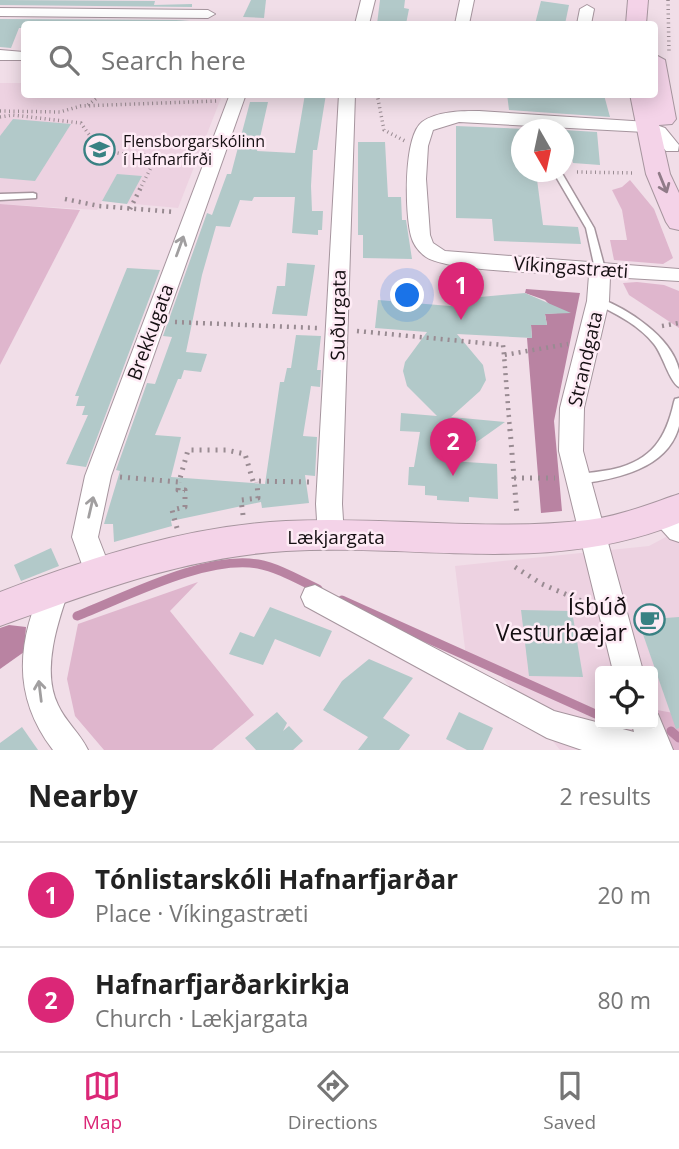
<!DOCTYPE html>
<meta charset="utf-8">
<style>
:root{--surface:#fff;--page:#f2f2f2;--text:#222;--muted:#767676;--line:#e0e0e0;--accent:#db2777}
body{margin:0;font-family:"Open Sans",sans-serif;background:var(--page);color:var(--text)}
.controls{position:absolute;right:21px;bottom:21px;display:grid;overflow:hidden;border-radius:7px;box-shadow:0 4px 18px #0003}
.controls button{width:63px;height:63px;display:grid;place-items:center;padding:0;border:0;border-bottom:2px solid var(--line);background:var(--surface);color:var(--text);font:35px sans-serif}
.compass{position:absolute;left:511px;top:119px;width:63px;height:63px;border-radius:50%;background:var(--surface);box-shadow:0 4px 18px #0003;rotate:171deg}
.you{position:absolute;left:408px;top:296px;width:24px;height:24px;margin:-18px;border:5px solid #fff;border-radius:50%;background:#1a73e8;box-shadow:0 0 0 10px #1a73e833}
.badge{display:grid;place-items:center;width:46px;height:46px;border-radius:50%;background:var(--accent);color:#fff;font-size:23px;font-weight:700}
.pin{position:absolute;translate:-50% -58px;filter:drop-shadow(0 2px 4px #0008)}
.pin::after{content:'';position:absolute;top:37px;width:24px;height:21px;background:inherit;clip-path:polygon(0 0,100% 0,50% 100%)}
.list{margin:0;padding:0;list-style:none}
h2{display:flex;justify-content:space-between;align-items:center;height:91px;margin:0;padding:0 28px;font-size:30px}
h2 small{font-size:23px;font-weight:400;color:var(--muted)}
.list li{display:grid;grid-template-columns:46px 1fr auto;gap:21px;align-items:center;box-sizing:border-box;height:105px;padding:0 28px;border-top:2px solid var(--line)}
.list b{display:block;font-size:26px;white-space:nowrap}
.list p{margin:0;font-size:23px;white-space:nowrap;color:var(--muted)}
.list em{font-size:23px;font-style:normal;color:var(--muted)}
.icon{flex:none;width:38px;height:38px;fill:none;stroke:currentColor;stroke-width:2;stroke-linecap:round;stroke-linejoin:round}
.map{position:relative;flex:none;width:679px;height:750px;overflow:hidden}
.search{position:absolute;background:var(--surface);box-shadow:0 4px 18px #0003;left:21px;right:21px;top:21px;height:77px;display:flex;align-items:center;gap:18px;box-sizing:border-box;padding:0 24px;border-radius:7px;color:var(--muted);font-size:26px}
.sheet{height:301px;background:var(--surface)}
nav{display:flex;justify-content:space-around;align-items:center;box-sizing:border-box;height:98px;border-top:2px solid var(--line);background:var(--surface);font-size:19px;color:var(--muted)}
nav a{display:grid;justify-items:center;gap:4px}
nav .on{color:var(--accent)}
.map>svg:first-child{display:block}
</style>
<div class="map">
<svg width="679" height="750" viewBox="0 0 679 750">
<rect width="100%" height="100%" fill="#f1dee8"/>
<g fill="#edd2e1" fill-rule="evenodd">
<polygon points="0,83 24,83 24,94 176,94 176,97 221,98 178,208 102,201 97,210 0,204"/>
<path d="M 679,530 L 679,750 L 560,750 L 501,676 L 466,657 L 455,566 L 649,546 ZM 600,671 L 653,671 L 653,724 L 600,724 Z"/>
</g>
<g fill="#dfb6cd">
<polygon points="630,180 654,209 673,258 663,264 614,260 610,240 627,240 622,210 612,190 622,187"/>
<polygon points="0,204 80,210 0,365"/>
<polygon points="637,282 664,285 679,291 679,328 629,295 623,283"/>
<polygon points="198,582 170,611 254,715 212,750 104,750 75,716 67,679 78,624"/>
<polygon points="657,710 679,714 679,750 671,750"/>
</g>
<g fill="#b983a2">
<polygon points="526,289 580,293 554,421 562,511 541,513 527,338 532,338 531,325 547,325 545,314 558,313 545,300 525,293"/>
<polygon points="9,625 26,627 24,652 0,669 0,628"/>
</g>
<g fill="none" stroke-linecap="round" stroke-linejoin="round">
<g stroke="#b983a2" stroke-width="9">
<polyline points="342,600 600,716"/>
<path d="M 77,616 C 126,597 205,555 258,564 C 279,568 299,580 318,589"/>
<polyline points="671,731 679,738"/>
</g>
</g>
<g fill="#b2c9c9">
<polygon points="0,0 155,1 154,5 192,4 192,7 0,5"/>
<polygon points="251,0 266,0 264,18 243,17"/>
<polygon points="380,0 405,0 404,8 409,9 406,24 377,24"/>
<polygon points="541,1 569,5 565,24 535,24"/>
<polygon points="0,19 190,20 137,24 24,24 24,28 19,28 11,48 0,47"/>
<polygon points="305,94 326,94 317,150 313,150 311,186 312,211 323,211 322,230 318,230 318,235 292,233 295,197 254,197 252,201 240,200 230,227 216,226 202,275 186,352 207,354 201,372 184,370 181,379 178,379 155,435 181,437 171,477 265,484 280,382 284,382 287,368 291,368 296,335 321,336 317,370 321,370 320,387 311,386 303,436 317,437 315,476 305,475 309,503 262,508 261,502 171,521 172,526 114,542 113,524 104,524 120,471 116,470 147,383 155,384 172,337 163,336 207,213 212,215 227,174 231,174 250,102 268,102 257,151 295,153"/>
<polygon points="507,94 604,95 610,117 509,110"/>
<polygon points="13,119 71,124 35,181 0,178 0,136"/>
<polygon points="456,126 550,130 522,130 522,172 536,172 543,225 578,227 581,244 494,241 492,219 456,218"/>
<polygon points="564,130 597,132 600,165 573,163 570,150 564,149"/>
<polygon points="358,142 385,142 388,197 401,197 402,220 406,220 412,259 363,258 363,235 358,235"/>
<polygon points="117,174 142,176 127,204 102,201"/>
<polygon points="287,263 315,265 307,316 272,314 277,286 285,286"/>
<polygon points="127,268 160,270 86,467 66,464 88,415 82,415 85,406 76,406 79,396 75,396"/>
<polygon points="525,293 571,313 545,314 547,325 531,325 532,338 457,334 483,365 486,380 480,391 451,417 505,422 450,461 497,464 498,499 469,497 469,502 437,500 437,496 425,495 425,486 408,485 409,467 414,467 420,432 400,431 401,413 437,416 407,386 403,371 405,362 427,332 375,328 378,300 462,307 458,299"/>
<polygon points="51,548 59,566 21,581 14,565"/>
<polygon points="270,607 332,631 320,657 275,639 263,665 229,654 240,632 254,637"/>
<polygon points="521,610 572,611 583,677 529,676"/>
<polygon points="679,617 679,728 676,729 638,620"/>
<polygon points="369,659 413,678 383,718 410,735 399,750 358,750 368,737 323,710 342,681"/>
<polygon points="277,712 287,723 283,731 289,726 303,741 293,750 256,750 245,738"/>
<polygon points="459,712 493,728 483,750 467,750 446,739"/>
<polygon points="22,727 38,750 0,750 0,743"/>
</g>
<g fill="none" stroke-linecap="round" stroke-linejoin="round">
<defs>
<g id="service">
<polygon points="559,172 563,175 594,228 605,269 603,271 600,272 595,269 586,228 555,175"/>
<polygon points="33,193 36,194 36,198 0,200 0,194"/>
<path d="M 598,298 C 627,308 672,337 679,370 C 679,375 679,382 679,387 C 669,381 663,355 654,344 C 639,325 616,314 595,303 L 593,301 Z"/>
<path d="M 679,398 C 679,407 679,418 679,426 C 668,469 616,479 579,484 L 575,482 L 573,479 L 575,476 C 588,472 601,472 614,469 C 652,460 666,438 674,402 L 675,399 Z"/>
</g>
<g id="minor">
<polygon points="361,0 375,0 369,24 355,24"/>
<polygon points="460,0 474,0 469,24 455,24"/>
<polygon points="587,5 594,9 591,24 577,24 580,9"/>
<polygon points="0,8 208,10 215,14 208,18 0,16"/>
<polygon points="0,50 24,52 24,60 0,60"/>
<polygon points="230,94 246,94 111,476 98,537 112,573 108,581 98,585 88,581 72,537 85,476"/>
<polygon points="339,94 355,94 342,504 344,536 340,544 331,547 322,544 318,536 316,504"/>
<path d="M 479,111 L 648,122 L 665,128 L 679,145 L 678,151 L 666,151 L 653,136 L 645,132 L 459,122 L 433,130 L 428,146 L 426,179 L 430,235 L 433,243 L 445,251 L 679,269 L 679,281 L 610,277 L 609,301 L 584,408 L 583,451 L 643,671 L 613,671 L 559,451 L 560,408 L 587,301 L 589,275 C 557,273 448,272 426,257 C 419,252 413,244 411,236 C 405,214 403,137 422,122 C 437,111 461,111 479,111 Z"/>
<polygon points="663,506 679,515 679,542 670,539 650,517 654,510"/>
<path d="M 56,575 L 66,579 L 70,587 C 58,621 41,670 58,705 C 65,721 80,733 88,750 L 53,750 C 11,695 17,639 46,579 Z"/>
<polygon points="315,585 554,711 634,732 632,724 653,724 653,711 658,714 673,750 582,750 547,738 305,606 301,597 305,588"/>
</g>
<g id="secondary">
<polygon points="628,0 648,0 646,24 626,24"/>
<polygon points="654,54 665,60 676,119 672,124 659,125 670,174 679,193 679,230 670,228 666,222 646,174 630,94 654,94"/>
<path d="M 679,494 L 679,523 C 549,576 421,543 286,551 C 185,557 94,592 0,626 L 0,592 C 92,557 187,526 286,521 C 387,516 488,532 588,520 C 620,516 649,504 679,494 Z"/>
</g>
</defs>
<use href="#service" stroke="#a6959e" stroke-width="3"/>
<use href="#minor" stroke="#a6959e" stroke-width="2"/>
<use href="#secondary" stroke="#a6959e" stroke-width="2"/>
<g stroke="#998b92" stroke-width="3.5" stroke-dasharray="1 3.5" stroke-linecap="butt">
<polyline points="668,0 669,52"/>
<polyline points="377,94 384,130 405,141"/>
<polyline points="88,105 102,94"/>
<polyline points="0,111 60,112 81,106 217,101"/>
<path d="M 0,117 L 13,115 L 81,123 C 104,159 118,153 157,156 L 141,187"/>
<polyline points="577,172 635,173"/>
</g>
<g stroke="#998b92" stroke-width="4.5" stroke-dasharray="2 5" stroke-linecap="butt">
<polyline points="65,199 99,206 175,212"/>
<polyline points="130,209 142,185"/>
<polyline points="175,322 317,328"/>
<polyline points="662,326 679,323"/>
<polyline points="357,331 503,345 504,355"/>
<polyline points="510,431 504,355 568,344"/>
</g>
<g stroke="#998b92" stroke-width="5" stroke-dasharray="2 6" stroke-linecap="butt">
<polyline points="510,429 517,515"/>
<polyline points="120,477 179,482 188,450 226,450 245,454 253,481 310,482"/>
<polyline points="514,478 555,478"/>
<polyline points="243,515 241,500 258,498 257,482"/>
<polyline points="177,528 172,510 185,507 185,490 178,490 179,482"/>
<polyline points="515,567 542,584 586,603"/>
</g>
<use href="#service" fill="#fff" fill-rule="evenodd"/>
<use href="#minor" fill="#fff" fill-rule="evenodd"/>
<use href="#secondary" fill="#f4d3e8" fill-rule="evenodd"/>
</g>
<defs><path id="oneway-shaft" d="M-6 0H5M1.5-3L5.5 0L1.5 3" fill="none" stroke-width="1.6" stroke-linecap="round" stroke-linejoin="round" transform="scale(1.75)"/></defs>
<use stroke="#907b88" href="#oneway-shaft" transform="translate(663 183) rotate(68)"/>
<g stroke="#a19fa0">
<use href="#oneway-shaft" transform="translate(180 246) rotate(-70)"/>
<use href="#oneway-shaft" transform="translate(91 507) rotate(-77)"/>
<use href="#oneway-shaft" transform="translate(40 691) rotate(-97)"/>
</g>
<defs>
<symbol id="school-ring" viewBox="-11 -11 22 22"><circle r="9.5" fill="#feebf5" stroke="#398183" stroke-width="1.5"/><path d="M0-5L7-2L0 1L-7-2ZM-4 1L0 2.5L4 1V4Q0 6-4 4Z" fill="#398183"/></symbol>
<symbol id="cafe-ring" viewBox="-11 -11 22 22"><circle r="9.5" fill="#feebf5" stroke="#398183" stroke-width="1.5"/><path d="M-5.5-4.5H6V0H3Q3 3.5 0 3.5H-2.5Q-5.5 3.5-5.5 0ZM3-3.2v2h1.7v-2ZM-6 4.5H4V6H-6Z" fill="#398183"/></symbol>
</defs>
<g fill-rule="evenodd">
<use href="#school-ring" x="82" y="132" width="35" height="35"/>
<use href="#cafe-ring" x="632" y="602" width="35" height="35"/>
</g>
<g text-anchor="middle" stroke-width="5" stroke-linejoin="round" paint-order="stroke">
<g font-size="16" fill="#150f12" stroke="#feebf5" text-anchor="start">
<text x="123" y="147">Flensborgarskólinn<tspan x="123" dy="18">í Hafnarfirði</tspan></text>
</g>
<g font-size="19" fill="#150f12" stroke="#feebf5">
<text transform="translate(571 267) rotate(4)" y="7">Víkingastræti</text>
<text transform="translate(338 315) rotate(-89)" y="7">Suðurgata</text>
<text transform="translate(150 332) rotate(-70)" y="7">Brekkugata</text>
<text transform="translate(585 359) rotate(-77)" y="7">Strandgata</text>
<text x="336" y="544">Lækjargata</text>
</g>
<g font-size="23" fill="#150f12" stroke="#feebf5" text-anchor="end">
<text x="627" y="615">Ísbúð<tspan x="627" dy="26">Vesturbæjar</tspan></text>
</g>
</g>
</svg>
<div class="controls">
<button><svg class="icon" aria-label="locate" viewBox="0 0 24 24"><circle cx="12" cy="12" r="6"/><path d="M12 2v4M12 18v4M2 12h4M18 12h4"/></svg></button>
</div>
<svg class="compass" viewBox="-18 -18 36 36"><path d="M0-13l5 13h-10z" fill="#e53935"/><path d="M0 13l5-13h-10z" fill="#767676"/></svg>
<div class="you"></div>
<div class="pin badge" style="left:461px;top:320px">1</div>
<div class="pin badge" style="left:453px;top:476px">2</div>
<div class="search"><svg class="icon" aria-label="search" viewBox="0 0 24 24"><circle cx="10" cy="10" r="6"/><path d="M15 15l6 6"/></svg>Search here</div>
</div>
<section class="sheet">
<h2>Nearby<small>2 results</small></h2>
<ul class="list">
<li><span class="badge">1</span><div><b>Tónlistarskóli Hafnarfjarðar</b><p>Place · Víkingastræti</p></div><em>20 m</em></li>
<li><span class="badge">2</span><div><b>Hafnarfjarðarkirkja</b><p>Church · Lækjargata</p></div><em>80 m</em></li>
</ul>
</section>
<nav>
<a class="on"><svg class="icon" aria-label="map" viewBox="0 0 24 24"><path d="M3 6l6-2 6 2 6-2v14l-6 2-6-2-6 2zM9 4v14M15 6v14"/></svg>Map</a>
<a><svg class="icon" aria-label="directions" viewBox="0 0 24 24"><path d="M12 3l9 9-9 9-9-9zM9 14v-3h6M13 9l2 2-2 2"/></svg>Directions</a>
<a><svg class="icon" aria-label="saved" viewBox="0 0 24 24"><path d="M7 4h10v16l-5-4-5 4z"/></svg>Saved</a>
</nav>
